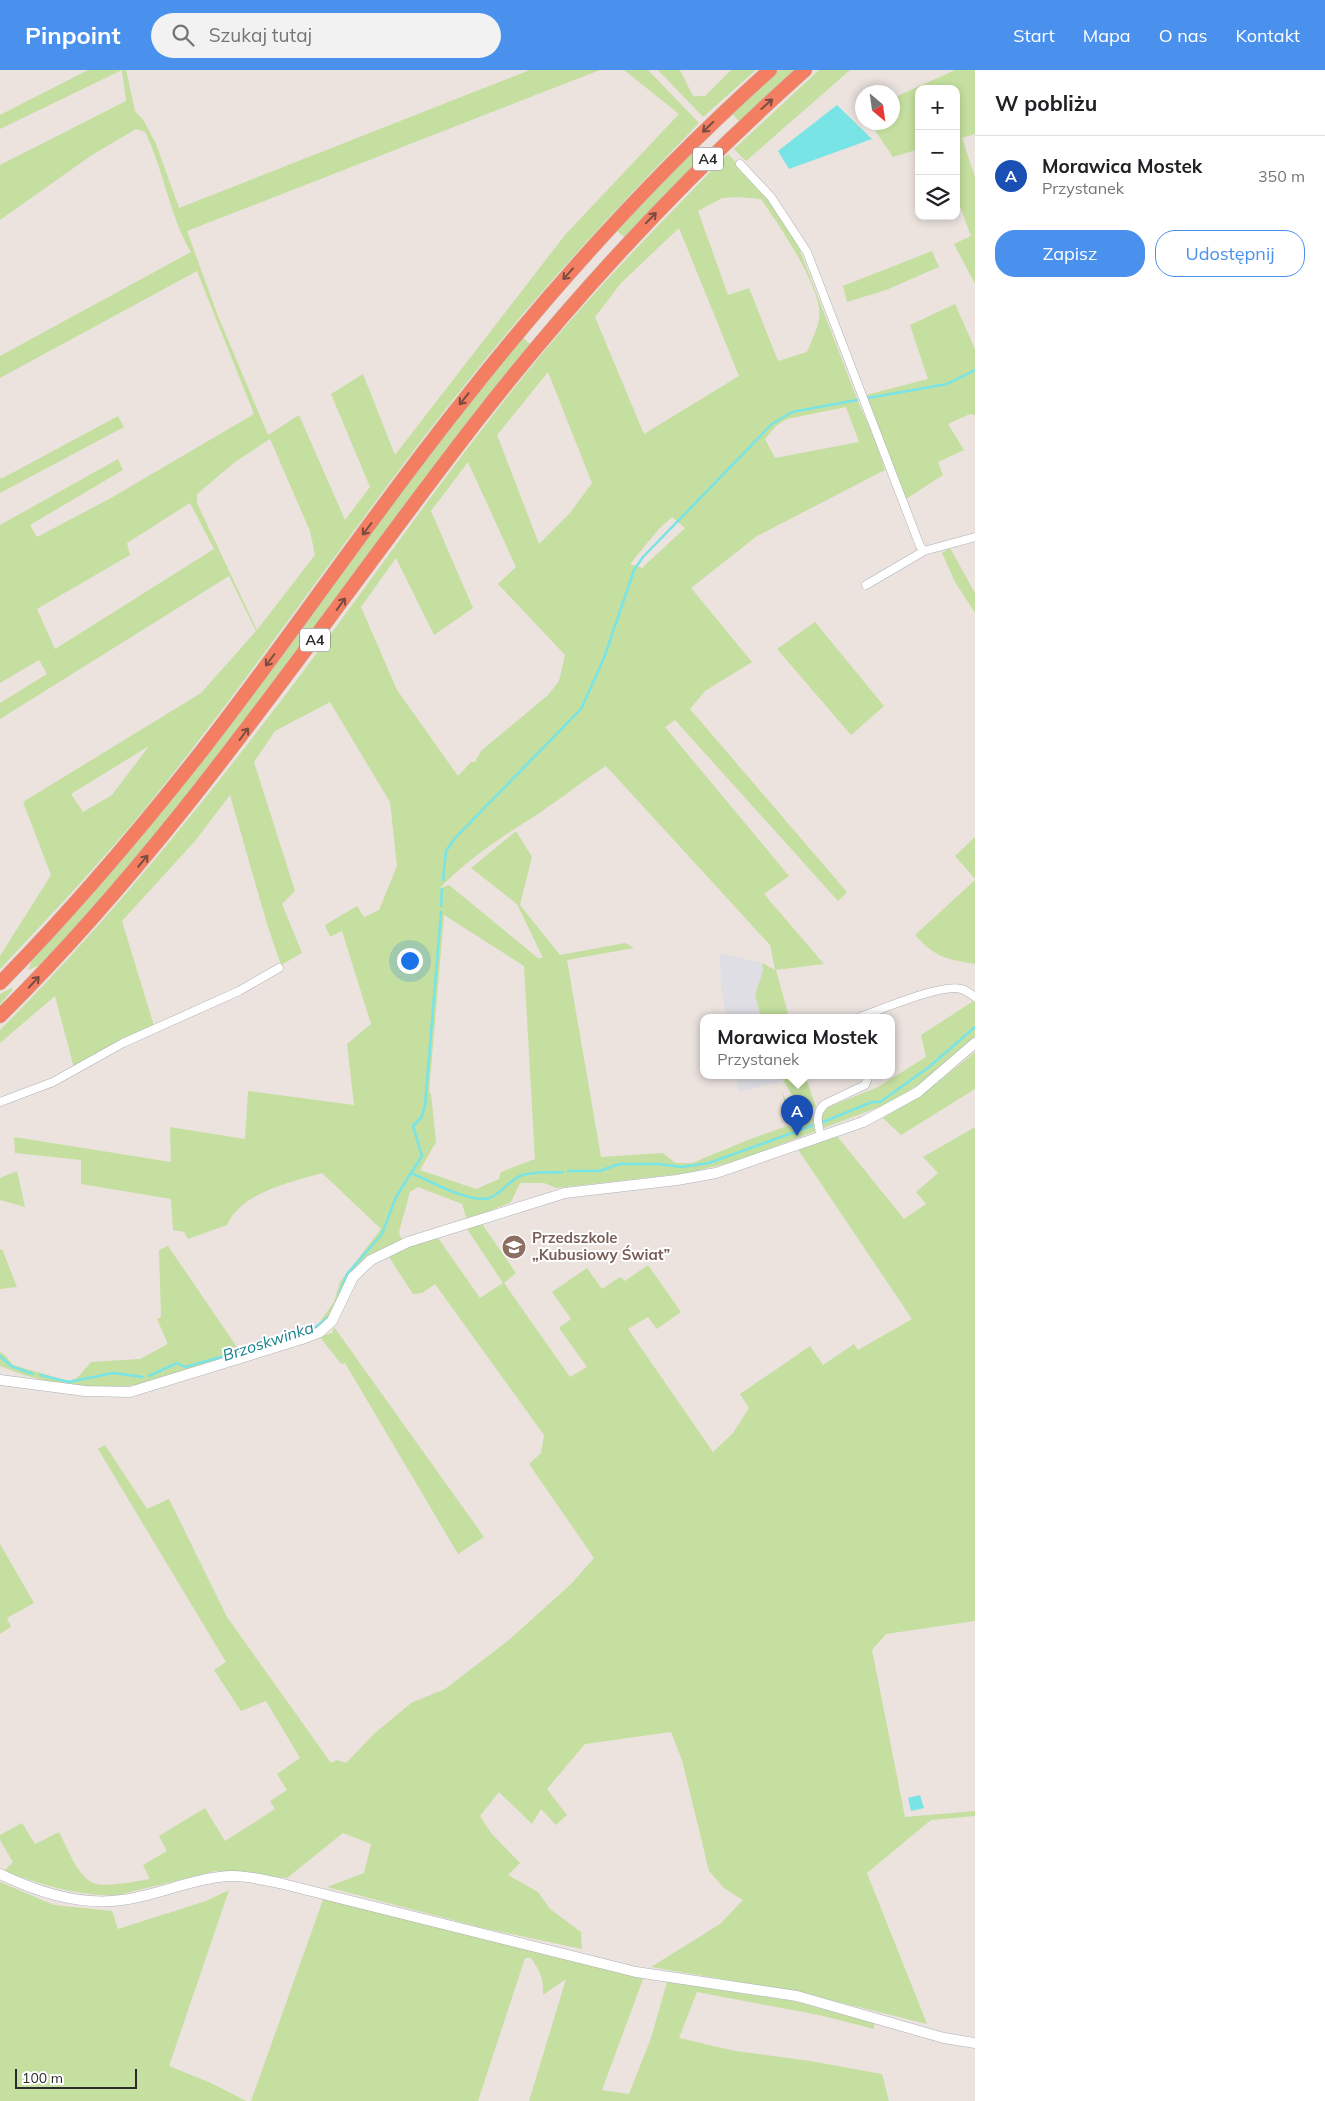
<!DOCTYPE html>
<html lang="pl">
<meta charset="utf-8">
<style>
:root{--surface:#fff;--page:#f2f2f2;--text:#202124;--muted:#757577;--line:#e0e0e0;--accent:#4a90ed}
body{margin:0;font-family:Mulish,sans-serif;background:var(--page);color:var(--text)}
.controls{position:absolute;right:15px;top:15px;display:grid;overflow:hidden;border-radius:10px;box-shadow:0 2px 8px #0003}
.controls button{width:45px;height:45px;display:grid;place-items:center;padding:0;border:0;border-bottom:1px solid var(--line);background:var(--surface);color:var(--text);font:25px sans-serif}
.compass{position:absolute;left:855px;top:15px;width:45px;height:45px;border-radius:50%;background:var(--surface);box-shadow:0 2px 8px #0003;rotate:151deg}
.scale{position:absolute;left:15px;bottom:12px;width:122px;box-sizing:border-box;padding-left:5px;border:2px solid #2b2b2b;border-top:0;font-size:14px;line-height:18px;white-space:nowrap;color:#2b2b2b;-webkit-text-stroke:4px #fff;paint-order:stroke}
.you{position:absolute;left:409px;top:890px;width:18px;height:18px;margin:-12px;border:4px solid #fff;border-radius:50%;background:#1a73e8;box-shadow:0 0 0 8px #1a73e833}
.badge{display:grid;place-items:center;width:32px;height:32px;border-radius:50%;background:var(--accent);color:#fff;font-size:16px;font-weight:700}
.pin{position:absolute;translate:-50% -41px;filter:drop-shadow(0 1px 2px #0008)}
.pin::after{content:'';position:absolute;top:26px;width:18px;height:15px;background:inherit;clip-path:polygon(0 0,100% 0,50% 100%)}
.popup{position:absolute;left:700px;top:944px;width:195px;height:65px;box-sizing:border-box;display:grid;place-content:center;border-radius:10px;background:var(--surface);filter:drop-shadow(0 1px 4px #0005);font-size:16px;white-space:nowrap;color:var(--muted)}
.popup b{font-size:19px;color:var(--text)}
.popup::after{content:'';position:absolute;left:50%;top:100%;margin-left:-10px;border:10px solid transparent;border-top-color:var(--surface)}
.list{margin:0;padding:0;list-style:none}
h2{display:flex;justify-content:space-between;align-items:center;height:65px;margin:0;padding:0 20px;font-size:21px}
h2 small{font-size:16px;font-weight:400;color:var(--muted)}
.list li{display:grid;grid-template-columns:32px 1fr auto;gap:15px;align-items:center;box-sizing:border-box;height:80px;padding:0 20px;border-top:1px solid var(--line)}
.list b{display:block;font-size:19px;white-space:nowrap}
.list p{margin:0;font-size:16px;white-space:nowrap;color:var(--muted)}
.list em{font-size:16px;font-style:normal;color:var(--muted)}
.actions{display:flex;gap:10px;padding:15px 20px}
.actions a{flex:1;padding:11px 0;border:1px solid var(--accent);border-radius:20px;text-align:center;font-size:18px;color:var(--accent)}
.actions .main{background:var(--accent);color:#fff}
.icon{flex:none;width:28px;height:28px;fill:none;stroke:currentColor;stroke-width:2;stroke-linecap:round;stroke-linejoin:round}
.map{position:relative;flex:none;width:975px;height:2031px;overflow:hidden}
header{display:flex;align-items:center;gap:30px;box-sizing:border-box;height:70px;padding:0 25px;background:var(--accent);color:#fff}
header strong{font-size:24px}
nav{display:flex;gap:28px;margin-inline-start:auto;font-size:18px}
.search{width:350px;height:45px;background:var(--page);display:flex;align-items:center;gap:12px;box-sizing:border-box;padding:0 18px;border-radius:28px;color:var(--muted);font-size:19px}
main{display:flex}
aside{flex:1;background:var(--surface)}
.map>svg:first-child{display:block}
</style>
<header>
<strong>Pinpoint</strong>
<div class="search"><svg class="icon" aria-label="search" viewBox="0 0 24 24"><circle cx="10" cy="10" r="6"/><path d="M15 15l6 6"/></svg>Szukaj tutaj</div>
<nav><a>Start</a><a>Mapa</a><a>O nas</a><a>Kontakt</a></nav>
</header>
<main>
<div class="map">
<svg width="975" height="2031" viewBox="0 0 975 2031">
<rect width="100%" height="100%" fill="#ece3df"/>
<g fill="#dfdee5">
<polygon points="720,883 762,893 763,901 755,925 761,947 726,947 721,917"/>
<polygon points="736,1005 780,1005 783,1011 739,1022"/>
</g>
<g fill="#c4df9f" fill-rule="evenodd">
<polygon points="88,0 122,0 0,59 0,45"/>
<path d="M 122,0 L 126,0 L 135,41 L 144,51 L 156,74 L 179,138 L 530,0 L 600,0 L 187,161 L 218,246 L 268,365 L 299,345 L 345,450 L 370,417 L 331,324 L 363,304 L 395,385 L 565,165 L 679,44 L 624,0 L 648,0 L 699,53 C 624,130 551,208 484,291 C 367,435 264,591 148,735 C 101,792 51,845 0,899 L 0,886 L 51,805 L 23,732 L 201,623 L 256,561 L 229,506 L 0,649 L 0,633 L 47,604 L 39,590 L 0,613 L 0,455 L 118,389 L 123,400 L 30,455 L 37,467 L 111,428 L 254,344 L 197,201 L 0,308 L 0,286 L 191,182 C 169,145 164,100 145,62 L 136,59 L 92,85 L 0,150 L 0,95 L 126,31 ZM 270,369 L 310,461 L 315,485 L 257,560 L 197,433 L 197,424 L 235,392 ZM 190,433 L 214,479 L 55,579 L 37,539 L 130,485 L 127,473 ZM 149,676 L 112,725 L 83,742 L 71,724 Z"/>
<polygon points="658,0 680,0 693,26 705,26 731,0 756,0 703,47"/>
<polygon points="779,0 798,0 740,52 731,43"/>
<polygon points="819,0 850,0 746,91 734,79"/>
<polygon points="955,0 975,0 975,64 962,68 975,107 975,214 954,174 971,166 956,126 956,19 919,19 919,79 893,87 870,53 892,52 893,28"/>
<polygon points="691,82 699,90 624,167 615,159"/>
<path d="M 728,84 L 770,129 L 799,178 L 859,334 L 874,367 L 885,400 L 757,466 L 691,518 L 752,592 L 705,621 L 690,639 L 847,822 L 838,831 L 675,650 L 665,657 L 789,806 L 764,824 L 824,894 L 776,900 L 789,947 L 761,947 L 755,925 L 763,901 L 762,893 L 775,900 L 770,875 L 606,696 C 579,713 556,733 530,749 C 498,769 465,792 439,819 L 449,815 L 538,888 L 543,888 L 517,834 L 471,798 L 516,761 L 532,787 L 520,835 L 560,885 L 625,873 L 634,878 L 567,890 L 601,1087 L 663,1083 L 675,1093 L 692,1093 L 748,1070 L 790,1055 L 790,1052 C 801,1048 810,1049 821,1046 L 826,1038 L 878,1017 L 926,987 L 921,965 L 975,930 L 975,967 L 922,1012 L 892,1032 L 740,1090 L 688,1103 L 556,1118 L 544,1113 L 520,1113 L 511,1132 L 467,1150 L 462,1134 L 418,1117 L 410,1122 L 399,1162 L 402,1172 L 370,1189 L 323,1256 L 319,1253 L 334,1232 L 340,1212 L 381,1159 L 322,1103 C 291,1112 242,1122 227,1155 L 188,1169 L 184,1162 L 173,1160 L 171,1129 L 81,1114 L 81,1090 L 15,1083 L 14,1067 L 171,1092 L 170,1057 L 245,1069 L 248,1021 L 354,1035 L 347,974 L 371,954 L 342,861 L 330,867 L 325,855 L 357,836 L 364,847 L 379,840 L 397,796 L 390,732 L 330,632 L 275,661 L 254,692 L 295,821 L 282,834 L 302,883 L 281,895 L 267,854 L 230,725 L 195,771 L 122,851 L 154,956 L 74,998 L 55,926 L 0,973 L 0,960 C 108,852 204,732 296,611 C 378,502 454,390 541,285 C 599,215 664,149 728,84 ZM 737,127 L 761,129 C 778,154 824,219 819,249 C 817,260 811,272 807,282 L 778,291 L 749,218 L 728,225 L 698,141 L 722,128 ZM 679,158 L 739,306 L 644,364 L 595,247 L 621,213 ZM 548,302 L 592,413 L 570,443 L 539,474 L 497,365 ZM 846,337 L 859,372 L 775,388 L 765,369 L 776,356 L 787,349 ZM 468,392 L 516,497 L 498,514 L 565,585 L 559,611 L 548,625 L 481,681 L 475,692 L 471,692 L 458,706 L 397,620 L 361,537 L 396,488 L 434,565 L 473,538 L 431,441 ZM 672,447 L 685,458 L 642,498 L 630,494 L 658,460 ZM 444,845 L 524,896 L 535,1089 L 501,1102 L 499,1109 L 476,1119 L 420,1100 L 436,1072 L 431,1024 L 429,1022 Z"/>
<polygon points="932,181 939,197 886,220 847,232 843,216"/>
<polygon points="955,234 975,279 975,345 970,344 948,354 964,380 938,392 943,405 906,429 866,325 928,309 910,255"/>
<polygon points="522,267 531,275 203,707 125,804 45,893 28,900 35,884"/>
<polygon points="118,346 124,357 0,423 0,407 1,409"/>
<polygon points="950,478 975,523 975,543 955,512 942,483"/>
<polygon points="815,552 884,636 851,665 777,579"/>
<polygon points="975,767 975,809 955,786"/>
<path d="M 975,810 L 975,894 C 945,889 935,887 915,865 Z"/>
<polygon points="11,918 13,919 0,935 0,924"/>
<polygon points="975,982 975,1019 901,1065 883,1048 926,1022"/>
<polygon points="780,1005 805,1005 816,1037 811,1040 799,1037"/>
<polygon points="781,1020 789,1036 798,1043 789,1046"/>
<path d="M 975,1057 L 975,1551 L 886,1564 L 872,1580 L 905,1747 L 975,1741 L 975,1746 L 931,1750 L 867,1803 L 927,1954 L 798,1922 L 651,1897 L 720,1854 L 743,1830 L 724,1818 L 709,1801 L 682,1690 L 671,1662 L 585,1674 L 547,1719 L 567,1745 L 556,1755 L 541,1739 L 532,1754 L 499,1722 L 480,1746 L 491,1763 L 520,1793 L 508,1805 L 538,1822 L 550,1839 L 581,1862 L 582,1879 L 483,1858 L 327,1817 L 364,1803 L 371,1774 L 343,1763 L 287,1808 L 216,1801 L 118,1825 C 78,1827 40,1814 4,1801 L 13,1792 L 0,1770 L 0,1765 L 22,1753 L 35,1774 L 59,1762 C 67,1777 76,1803 91,1812 C 102,1819 136,1811 150,1809 L 143,1795 L 167,1781 L 159,1766 L 205,1738 L 225,1771 L 275,1739 L 270,1731 L 287,1720 L 277,1704 L 300,1688 L 266,1631 L 241,1641 L 214,1600 L 226,1592 L 98,1379 L 105,1375 L 147,1439 L 169,1429 L 227,1547 L 331,1693 L 337,1690 L 346,1693 L 375,1663 L 411,1633 L 445,1619 L 509,1570 L 572,1513 L 594,1488 L 529,1394 L 541,1383 L 544,1365 L 435,1214 L 422,1223 L 413,1224 L 387,1184 L 438,1168 L 480,1228 L 503,1213 L 467,1159 L 482,1154 L 516,1203 L 504,1213 L 570,1307 L 587,1297 L 559,1258 L 571,1249 L 552,1222 L 587,1198 L 602,1219 L 620,1207 L 625,1211 L 648,1195 L 681,1242 L 657,1259 L 648,1247 L 628,1259 L 713,1382 L 733,1363 L 749,1338 L 740,1324 L 810,1276 L 823,1295 L 854,1274 L 858,1280 L 912,1249 L 797,1078 L 837,1066 L 904,1149 L 926,1134 L 916,1122 L 938,1103 L 923,1087 Z"/>
<polygon points="17,1101 25,1137 0,1130 0,1108"/>
<path d="M 168,1176 L 239,1280 L 307,1262 L 315,1256 L 318,1260 L 138,1315 C 90,1319 45,1315 0,1296 L 0,1282 L 6,1286 L 13,1295 L 68,1311 L 77,1308 L 91,1292 L 140,1289 L 168,1274 L 157,1249 L 161,1247 L 159,1180 Z"/>
<polygon points="2,1179 17,1217 0,1219 0,1180"/>
<polygon points="334,1257 484,1467 458,1484 345,1293 341,1294 320,1267 332,1263"/>
<polygon points="0,1474 34,1533 7,1548 11,1557 0,1564"/>
<polygon points="0,1812 54,1835 112,1841 118,1859 206,1831 229,1820 169,1996 211,2013 246,2031 0,2031"/>
<path d="M 324,1827 L 643,1909 L 602,2020 L 629,2024 L 651,1968 L 667,1912 L 793,1931 L 874,1953 L 874,1959 L 819,1945 L 697,1922 L 679,1968 L 735,1981 L 810,1991 L 882,2004 L 889,2031 L 529,2031 L 566,1909 L 543,1925 C 544,1909 540,1901 531,1888 L 525,1888 L 478,2031 L 251,2031 Z"/>
</g>
<g fill="#79e4e6">
<polygon points="837,35 872,69 789,99 778,81"/>
<polygon points="920,1725 924,1738 911,1741 908,1728"/>
</g>
<g fill="none" stroke-linecap="round" stroke-linejoin="round">
<g stroke="#79e4e6" stroke-width="2.5">
<polyline points="868,328 947,314 975,300"/>
<polyline points="443,810 446,781 455,768 581,639 604,588 634,500 643,487 772,354 792,342 857,330"/>
<polyline points="441,836 442,819"/>
<polyline points="568,1101 600,1101 619,1094 658,1094 682,1097 709,1093 828,1050 872,1032 880,1032 929,997 975,957"/>
<polyline points="411,1103 422,1086 413,1056 421,1048 425,1036 441,842"/>
<path d="M 338,1228 L 347,1204 L 382,1164 L 396,1127 L 411,1103 C 433,1112 457,1127 481,1129 C 498,1130 506,1112 520,1106 C 532,1101 550,1103 563,1102"/>
<polyline points="312,1260 330,1246"/>
<polyline points="0,1286 11,1296 33,1304"/>
<polyline points="40,1305 69,1312 113,1303 143,1307"/>
<polyline points="149,1306 177,1293 185,1297 288,1268"/>
</g>
<defs>
<g id="street">
<polyline points="740,94 771,127 807,182 920,476 924,481 975,467"/>
<polyline points="866,515 924,481"/>
<path d="M 860,947 C 880,940 943,913 961,919 C 966,920 971,924 975,927"/>
<polyline points="0,1032 53,1012 123,973 239,921 279,898"/>
<path d="M 821,1067 C 818,1053 814,1044 825,1034 L 865,1015 L 869,1005"/>
</g>
<g id="secondary">
<polyline points="0,1310 85,1321 130,1322 302,1269 320,1262 332,1251 353,1207 371,1190 408,1172 565,1123 677,1110 716,1103 863,1052 918,1022 975,973"/>
<path d="M 0,1804 C 37,1822 80,1836 122,1830 C 155,1826 186,1811 219,1807 C 239,1804 260,1809 279,1813 L 636,1902 L 797,1926 L 944,1968 L 975,1973"/>
</g>
<g id="highway">
<path d="M 0,913 C 72,840 138,762 201,682 C 290,568 370,448 460,335 C 554,215 656,102 770,0"/>
<path d="M 0,946 C 182,766 321,552 477,351 C 576,224 685,107 805,0"/>
</g>
</defs>
<use href="#street" stroke="#abb0b7" stroke-width="9"/>
<use href="#secondary" stroke="#abb0b7" stroke-width="11"/>
<use href="#highway" stroke="#c4c4c4" stroke-width="15"/>
<use href="#street" stroke="#fff" stroke-width="8"/>
<use href="#secondary" stroke="#fff" stroke-width="10"/>
<use href="#highway" stroke="#f37e62" stroke-width="14"/>
</g>
<defs><path id="oneway-shaft" d="M-6 0H5M1.5-3L5.5 0L1.5 3" fill="none" stroke-width="1.6" stroke-linecap="round" stroke-linejoin="round" transform="scale(1.25)"/></defs>
<g stroke="#7b4c41">
<use href="#oneway-shaft" transform="translate(767 34) rotate(-42)"/>
<use href="#oneway-shaft" transform="translate(708 57) rotate(136)"/>
<use href="#oneway-shaft" transform="translate(651 148) rotate(-46)"/>
<use href="#oneway-shaft" transform="translate(568 204) rotate(132)"/>
<use href="#oneway-shaft" transform="translate(464 329) rotate(129)"/>
<use href="#oneway-shaft" transform="translate(367 459) rotate(127)"/>
<use href="#oneway-shaft" transform="translate(341 534) rotate(-54)"/>
<use href="#oneway-shaft" transform="translate(270 590) rotate(127)"/>
<use href="#oneway-shaft" transform="translate(244 664) rotate(-53)"/>
<use href="#oneway-shaft" transform="translate(143 791) rotate(-50)"/>
<use href="#oneway-shaft" transform="translate(34 912) rotate(-47)"/>
</g>
<defs>
<symbol id="school-disc" viewBox="-11 -11 22 22"><circle r="9.5" fill="#8d6e63" stroke="#fff"/><path d="M0-5L7-2L0 1L-7-2ZM-4 1L0 2.5L4 1V4Q0 6-4 4Z" fill="#fff"/></symbol>
</defs>
<g fill-rule="evenodd">
<use href="#school-disc" x="500" y="1163" width="28" height="28"/>
</g>
<g text-anchor="middle" stroke-width="4" stroke-linejoin="round" paint-order="stroke">
<g fill="#fff" stroke="#6b6b6b" stroke-width="1">
<rect x="693" y="77.5" width="30" height="23" rx="4"/>
<rect x="300" y="558.5" width="30" height="23" rx="4"/>
</g>
<g font-size="14" font-weight="bold" fill="#2b2b2b">
<text x="708" y="94">A4</text>
<text x="315" y="575">A4</text>
</g>
<g font-size="15" font-weight="bold" fill="#785e54" stroke="#fff" text-anchor="start">
<text x="532" y="1173">Przedszkole<tspan x="532" dy="17">„Kubusiowy Świat”</tspan></text>
</g>
<g font-size="16" font-style="italic" fill="#17818d" stroke="#fff">
<text transform="translate(268 1271) rotate(-18)" y="6">Brzoskwinka</text>
</g>
</g>
</svg>
<div class="controls">
<button>+</button>
<button>−</button>
<button><svg class="icon" aria-label="layers" viewBox="0 0 24 24"><path d="M12 4l9 5-9 5-9-5zM3 14l9 5 9-5"/></svg></button>
</div>
<svg class="compass" viewBox="-18 -18 36 36"><path d="M0-13l5 13h-10z" fill="#e53935"/><path d="M0 13l5-13h-10z" fill="#757577"/></svg>
<div class="scale">100 m</div>
<div class="you"></div>
<div class="pin badge" style="left:797px;top:1066px;background:#1a4fb4">A</div>
<div class="popup"><b>Morawica Mostek</b>Przystanek</div>
</div>
<aside>
<h2>W pobliżu<small></small></h2>
<ul class="list">
<li><span class="badge" style="background:#1a4fb4">A</span><div><b>Morawica Mostek</b><p>Przystanek</p></div><em>350 m</em></li>
</ul>
<div class="actions"><a class="main">Zapisz</a><a>Udostępnij</a></div>
</aside>
</main>
